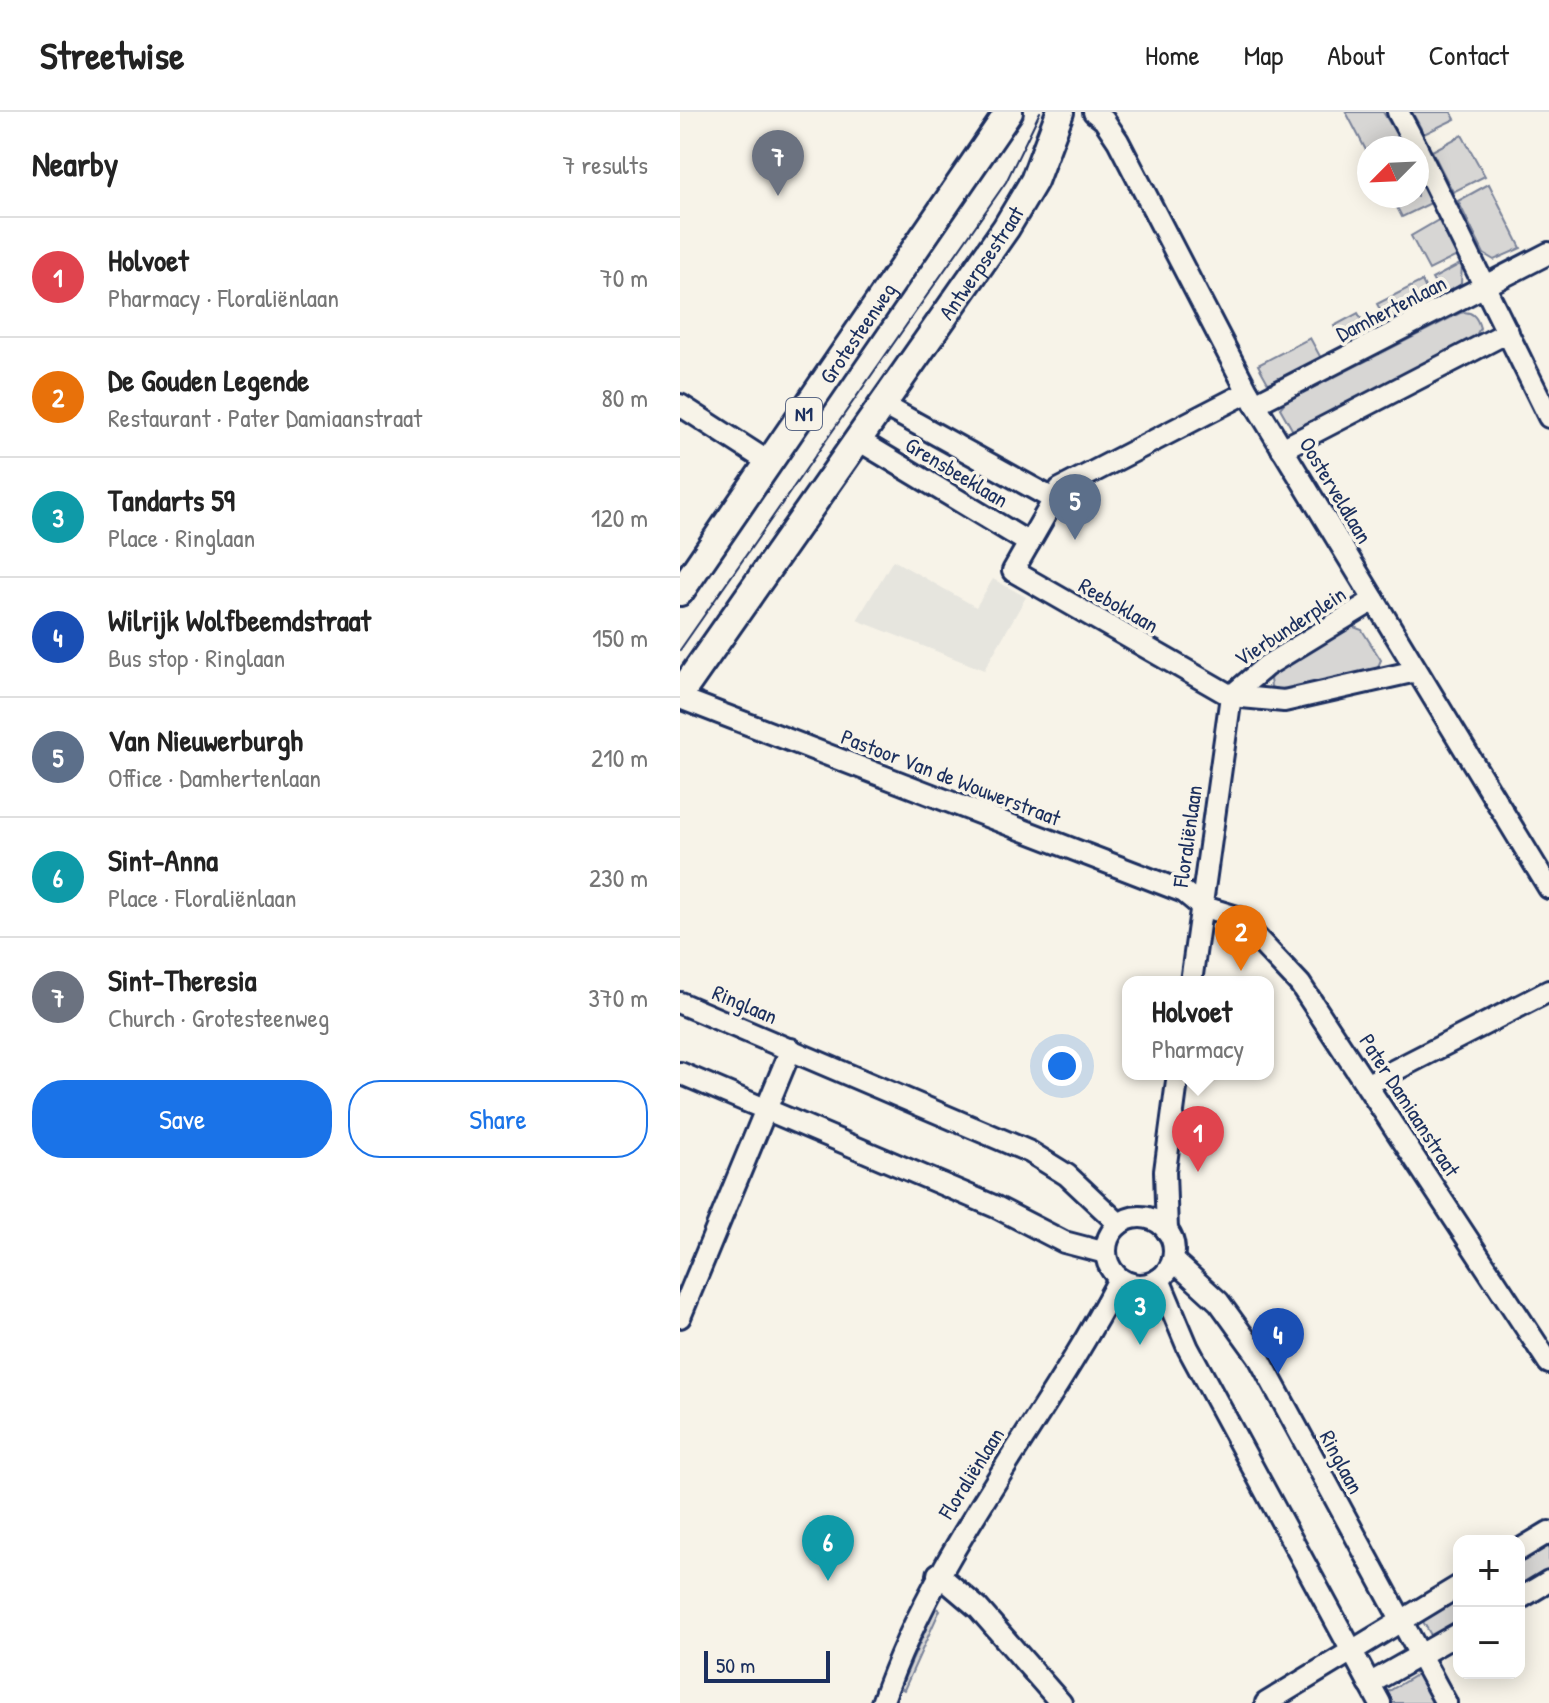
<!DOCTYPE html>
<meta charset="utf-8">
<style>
:root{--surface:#fff;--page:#f2f2f2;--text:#222;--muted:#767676;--line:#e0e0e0;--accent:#1a73e8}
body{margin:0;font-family:"Patrick Hand",sans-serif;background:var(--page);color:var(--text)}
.controls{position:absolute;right:24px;bottom:24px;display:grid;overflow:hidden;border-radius:16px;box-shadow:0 4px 20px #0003}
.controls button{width:72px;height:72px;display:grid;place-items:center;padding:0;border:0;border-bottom:2px solid var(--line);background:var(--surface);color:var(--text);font:40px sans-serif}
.compass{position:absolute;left:677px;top:24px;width:72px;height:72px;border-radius:50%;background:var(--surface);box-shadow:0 4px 20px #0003;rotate:246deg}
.scale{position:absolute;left:24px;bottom:20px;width:126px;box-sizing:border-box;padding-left:8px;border:4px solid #1b2f5e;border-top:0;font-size:22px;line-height:28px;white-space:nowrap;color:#1b2f5e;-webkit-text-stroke:6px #f7f3e8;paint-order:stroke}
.you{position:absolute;left:382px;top:954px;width:28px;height:28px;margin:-20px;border:6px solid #fff;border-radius:50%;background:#1a73e8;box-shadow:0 0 0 12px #1a73e833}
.badge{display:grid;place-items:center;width:52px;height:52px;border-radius:50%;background:var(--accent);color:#fff;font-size:26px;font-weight:700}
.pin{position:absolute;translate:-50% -66px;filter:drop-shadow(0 2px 4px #0008)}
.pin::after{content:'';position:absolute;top:42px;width:28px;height:24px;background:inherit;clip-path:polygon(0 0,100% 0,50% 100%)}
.popup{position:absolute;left:442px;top:864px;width:152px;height:104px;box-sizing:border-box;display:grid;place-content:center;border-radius:16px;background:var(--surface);filter:drop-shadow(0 2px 6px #0005);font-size:26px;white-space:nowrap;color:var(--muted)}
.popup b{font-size:30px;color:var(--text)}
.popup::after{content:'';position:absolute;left:50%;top:100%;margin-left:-16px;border:16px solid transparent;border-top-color:var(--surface)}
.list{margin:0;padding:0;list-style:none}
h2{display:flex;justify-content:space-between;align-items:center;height:104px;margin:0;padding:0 32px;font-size:34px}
h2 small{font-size:26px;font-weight:400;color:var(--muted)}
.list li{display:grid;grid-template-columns:52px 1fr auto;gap:24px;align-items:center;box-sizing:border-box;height:120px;padding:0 32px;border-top:2px solid var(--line)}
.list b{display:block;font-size:30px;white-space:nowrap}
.list p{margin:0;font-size:26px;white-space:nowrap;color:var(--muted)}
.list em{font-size:26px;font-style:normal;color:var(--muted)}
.actions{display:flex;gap:16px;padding:24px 32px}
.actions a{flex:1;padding:18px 0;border:2px solid var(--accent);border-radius:32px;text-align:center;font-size:28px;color:var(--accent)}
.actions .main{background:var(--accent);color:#fff}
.map{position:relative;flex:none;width:869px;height:1591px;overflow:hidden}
header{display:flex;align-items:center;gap:48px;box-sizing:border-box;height:112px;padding:0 40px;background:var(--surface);border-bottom:2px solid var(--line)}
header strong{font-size:38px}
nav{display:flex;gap:44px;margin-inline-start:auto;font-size:28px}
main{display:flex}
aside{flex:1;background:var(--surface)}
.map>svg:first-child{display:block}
</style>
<header>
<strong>Streetwise</strong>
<nav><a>Home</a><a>Map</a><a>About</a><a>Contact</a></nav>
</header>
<main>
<aside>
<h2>Nearby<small>7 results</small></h2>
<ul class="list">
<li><span class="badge" style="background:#e0444e">1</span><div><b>Holvoet</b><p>Pharmacy · Floraliënlaan</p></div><em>70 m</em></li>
<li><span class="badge" style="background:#e8710a">2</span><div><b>De Gouden Legende</b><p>Restaurant · Pater Damiaanstraat</p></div><em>80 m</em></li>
<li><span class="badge" style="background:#0f9aa8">3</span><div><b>Tandarts 59</b><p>Place · Ringlaan</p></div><em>120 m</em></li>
<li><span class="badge" style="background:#1a4fb4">4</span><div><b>Wilrijk Wolfbeemdstraat</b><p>Bus stop · Ringlaan</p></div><em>150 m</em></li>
<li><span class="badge" style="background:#5c6f8a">5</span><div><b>Van Nieuwerburgh</b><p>Office · Damhertenlaan</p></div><em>210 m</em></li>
<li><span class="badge" style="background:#0f9aa8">6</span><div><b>Sint-Anna</b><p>Place · Floraliënlaan</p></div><em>230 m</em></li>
<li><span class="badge" style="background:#6b7280">7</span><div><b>Sint-Theresia</b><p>Church · Grotesteenweg</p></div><em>370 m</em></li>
</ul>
<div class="actions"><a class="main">Save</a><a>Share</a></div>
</aside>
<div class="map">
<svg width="869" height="1591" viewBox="0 0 869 1591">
<rect width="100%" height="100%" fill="#f7f3e8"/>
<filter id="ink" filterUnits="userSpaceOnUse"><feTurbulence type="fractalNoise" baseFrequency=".0125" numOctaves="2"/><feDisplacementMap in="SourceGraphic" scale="16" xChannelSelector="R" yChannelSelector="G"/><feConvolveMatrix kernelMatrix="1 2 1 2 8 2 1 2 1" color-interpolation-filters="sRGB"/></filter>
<g filter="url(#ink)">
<polygon fill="#e6e5de" points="213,448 296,495 313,467 346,485 304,558 177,508"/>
<g fill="#d7d6d4" stroke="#798299" stroke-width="2">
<polygon points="666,0 703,0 723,33 689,36 689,44"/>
<polygon points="732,0 771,0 775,7 744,22"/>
<polygon points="782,23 805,64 773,80 752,39"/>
<polygon points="737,58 753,90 722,105 711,84 737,84"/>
<polygon points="809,72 841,136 814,148 804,142 778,89"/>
<polygon points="762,106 779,143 749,158 731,124"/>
<polygon points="782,151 781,172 763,186 752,167"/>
<polygon points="742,169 753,191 709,214 697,192"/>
<polygon points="678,201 690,224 665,236 654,214"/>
<path d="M 780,201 C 792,198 797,205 800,216 L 794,227 L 613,319 L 600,296 L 605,290 Z"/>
<polygon points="630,226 642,248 600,269 588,271 578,253"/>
<polygon points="671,514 682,518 701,548 696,559 602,579 591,575 590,567 594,561"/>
<polygon points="869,1433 869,1460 839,1477 839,1451"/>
<polygon points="779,1486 779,1513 754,1528 742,1508"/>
<polygon points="252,1493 260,1498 224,1578 220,1576 253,1501 249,1499"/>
<polygon points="741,1560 758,1591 711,1591 706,1581"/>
</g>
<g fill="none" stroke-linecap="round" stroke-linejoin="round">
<defs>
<g id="minor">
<polyline points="414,0 424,8 438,29 568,280 869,776"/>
<polyline points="718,0 737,36"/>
<polyline points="737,37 869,305"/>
<polyline points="568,280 380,377 333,459 551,584 604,589 736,559"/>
<polyline points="575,292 869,141"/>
<polyline points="0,293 90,351"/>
<polyline points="203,293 373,387"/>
<polyline points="180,329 349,431"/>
<polyline points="602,337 828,220"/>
<polyline points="551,584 586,554 694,488"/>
<polyline points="0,586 504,780 521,794 557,805 620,872 869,1251"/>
<polyline points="511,870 551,584"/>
<polyline points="0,891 350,1040 387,1063 439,1112"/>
<polyline points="0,961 316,1095 384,1130 426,1141"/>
<polyline points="688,972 869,879"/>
<circle cx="460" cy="1139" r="34"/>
<polyline points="487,1119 485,1059 498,962"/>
<polyline points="493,1148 539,1190 578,1244 766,1591"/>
<polyline points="479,1167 508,1236 700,1591"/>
<polyline points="0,1205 111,937"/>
<polyline points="839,1438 869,1420"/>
<polyline points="258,1462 298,1496 381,1591"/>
<polyline points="839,1487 869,1469"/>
<polyline points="689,1572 779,1521"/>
<path d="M 202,1591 C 256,1435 364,1311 439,1167"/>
<polyline points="586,1591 779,1474"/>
</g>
<g id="major">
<path id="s1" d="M 0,480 L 329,0"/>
<path id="s2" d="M 0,582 L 326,116 L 354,69 L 380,0"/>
</g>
</defs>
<use href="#minor" stroke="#1b2f5e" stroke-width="26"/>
<use href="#major" stroke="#1b2f5e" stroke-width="32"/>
<use href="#minor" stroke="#f7f3e8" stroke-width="20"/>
<use href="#major" stroke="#f7f3e8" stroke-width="26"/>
<polyline stroke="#1b2f5e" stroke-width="2" points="0,538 326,70 360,0"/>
</g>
</g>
<g text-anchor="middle" stroke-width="7" stroke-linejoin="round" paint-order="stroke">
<rect fill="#f7f3e8" stroke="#5d6a87" stroke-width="2" x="106" y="286" width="36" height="32" rx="6"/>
<g font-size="20" font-weight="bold" fill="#1b2f5e">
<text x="124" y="309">N1</text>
</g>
<g font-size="22" fill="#1b2f5e" stroke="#f7f3e8">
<text dy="8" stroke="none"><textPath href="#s2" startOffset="526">Antwerpsestraat</textPath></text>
<text transform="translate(711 196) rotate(-27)" y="8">Damhertenlaan</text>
<text dy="8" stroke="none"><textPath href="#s1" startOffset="314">Grotesteenweg</textPath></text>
<text transform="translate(277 360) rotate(31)" y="8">Grensbeeklaan</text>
<text transform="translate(656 378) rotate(59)" y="8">Oosterveldlaan</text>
<text transform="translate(439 493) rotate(30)" y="8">Reeboklaan</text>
<text transform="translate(610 514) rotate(-33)" y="8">Vierbunderplein</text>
<text transform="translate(271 665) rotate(21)" y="8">Pastoor Van de Wouwerstraat</text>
<text transform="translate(507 724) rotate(-82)" y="8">Floraliënlaan</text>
<text transform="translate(65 892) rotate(23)" y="8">Ringlaan</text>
<text transform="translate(730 993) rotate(57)" y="8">Pater Damiaanstraat</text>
<text transform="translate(662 1350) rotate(62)" y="8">Ringlaan</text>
<text transform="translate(291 1361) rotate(-58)" y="8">Floraliënlaan</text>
</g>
</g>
</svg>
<div class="controls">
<button>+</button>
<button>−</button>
</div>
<svg class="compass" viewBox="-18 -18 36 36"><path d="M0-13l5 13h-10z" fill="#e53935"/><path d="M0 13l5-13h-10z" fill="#767676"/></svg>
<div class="scale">50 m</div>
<div class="you"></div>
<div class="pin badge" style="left:518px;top:1060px;background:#e0444e">1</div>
<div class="popup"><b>Holvoet</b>Pharmacy</div>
<div class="pin badge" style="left:561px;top:859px;background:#e8710a">2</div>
<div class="pin badge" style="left:460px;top:1233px;background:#0f9aa8">3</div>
<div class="pin badge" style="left:598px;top:1262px;background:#1a4fb4">4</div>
<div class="pin badge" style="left:395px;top:428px;background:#5c6f8a">5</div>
<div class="pin badge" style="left:148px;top:1469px;background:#0f9aa8">6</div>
<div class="pin badge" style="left:98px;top:84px;background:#6b7280">7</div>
</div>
</main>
